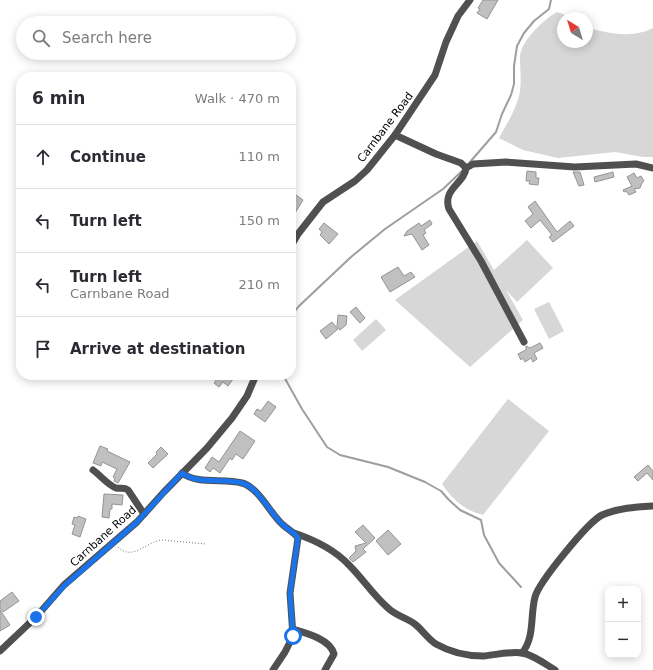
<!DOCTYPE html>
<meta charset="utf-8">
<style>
:root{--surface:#fff;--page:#f7f7f7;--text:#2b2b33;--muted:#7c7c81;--line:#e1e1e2}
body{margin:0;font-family:"DejaVu Sans",sans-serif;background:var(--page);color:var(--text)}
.controls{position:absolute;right:12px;bottom:12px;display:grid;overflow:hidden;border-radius:8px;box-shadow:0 2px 10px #0003}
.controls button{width:36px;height:36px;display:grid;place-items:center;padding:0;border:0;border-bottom:1px solid var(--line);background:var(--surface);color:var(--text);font:20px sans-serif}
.compass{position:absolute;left:557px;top:12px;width:36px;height:36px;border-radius:50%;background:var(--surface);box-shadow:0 2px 10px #0003;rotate:322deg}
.stop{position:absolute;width:12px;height:12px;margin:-9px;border:3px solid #1a73e8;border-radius:50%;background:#fff}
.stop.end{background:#1a73e8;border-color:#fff;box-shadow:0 1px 4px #0008}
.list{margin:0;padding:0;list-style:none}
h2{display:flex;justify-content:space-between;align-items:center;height:52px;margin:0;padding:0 16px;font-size:17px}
h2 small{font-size:13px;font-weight:400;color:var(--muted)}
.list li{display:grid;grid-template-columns:26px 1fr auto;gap:12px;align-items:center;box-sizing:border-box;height:64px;padding:0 16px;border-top:1px solid var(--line)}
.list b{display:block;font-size:15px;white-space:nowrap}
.list p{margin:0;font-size:13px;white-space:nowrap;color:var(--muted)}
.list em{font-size:13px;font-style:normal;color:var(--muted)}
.icon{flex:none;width:22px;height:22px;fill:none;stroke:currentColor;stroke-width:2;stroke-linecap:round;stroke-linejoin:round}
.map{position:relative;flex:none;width:653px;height:670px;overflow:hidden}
.search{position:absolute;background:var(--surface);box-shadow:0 2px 10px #0003;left:16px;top:16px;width:280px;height:44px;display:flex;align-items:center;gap:10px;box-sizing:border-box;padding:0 14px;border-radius:22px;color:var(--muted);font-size:15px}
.panel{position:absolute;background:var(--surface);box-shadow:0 2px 10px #0003;left:16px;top:72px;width:280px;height:308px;border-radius:16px}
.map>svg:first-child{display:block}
</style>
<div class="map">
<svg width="653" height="670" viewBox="0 0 653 670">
<rect width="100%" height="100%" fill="#fff"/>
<g fill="#d7d7d7">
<path d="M 557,12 L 563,14 L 568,18 L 563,18 L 563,42 L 587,42 L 587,28 C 610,33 631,39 653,28 L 653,157 L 643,157 L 615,152 L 558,158 L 523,150 L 499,138 C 507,124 515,111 519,96 C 522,84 520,69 520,56 C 521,41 544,19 557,12 Z"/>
<polygon points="527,240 553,268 517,302 506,290 523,320 470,367 395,300 477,241 494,270"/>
<polygon points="549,302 564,331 549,339 534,309"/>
<polygon points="376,319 386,330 362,351 353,340"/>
<path d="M 508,399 L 549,431 L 483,515 C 464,510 453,500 442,484 Z"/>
</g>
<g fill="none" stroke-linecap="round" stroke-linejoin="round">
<g stroke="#9e9e9e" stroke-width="2">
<polyline points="470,162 496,132 502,114 511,95 514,84 514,66 517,46 524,33 534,21 549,9 551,0"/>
<polyline points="291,316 299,306 351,257 385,229 443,189 463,170"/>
<polyline points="283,375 302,409 327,447 340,455 388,467 425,482 441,491 449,500 460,510 481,520 484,535 499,563 521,587"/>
</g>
</g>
<g fill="#c0c0c0" stroke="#949494">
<polygon points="483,0 498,0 487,19 477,13 480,9 478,8"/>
<polygon points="527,171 536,172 536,178 539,178 538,185 529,184 530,181 526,181"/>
<polygon points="573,172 580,172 584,185 579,186"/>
<polygon points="613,172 614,177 595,182 594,177"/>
<polygon points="634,173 637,178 641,176 644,181 642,183 640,188 634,189 636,192 629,195 626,191 624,192 623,190 632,186 627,177"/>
<polygon points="296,195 303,200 295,213 294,212 291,215 291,201"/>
<polygon points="535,201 557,232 570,221 574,226 553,242 549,237 552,235 540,220 531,228 525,221 533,214 528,207"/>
<polygon points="430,220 432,224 424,230 426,233 423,235 429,245 422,250 412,234 404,236 407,231 419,223 421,226"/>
<polygon points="324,223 338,234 329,244 320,235 322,232 319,229"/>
<polygon points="398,267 404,276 411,272 415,277 390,292 381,277"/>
<polygon points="356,307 365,318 360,323 350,312"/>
<polygon points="338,315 347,316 346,325 340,330 337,326"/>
<polygon points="332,322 338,329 326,339 320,331"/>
<polygon points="540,343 543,348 534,353 537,359 533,362 531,358 525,362 523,358 521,360 518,354 526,350 526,346 530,348"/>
<polygon points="220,375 236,375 228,386 223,382 219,387 214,383"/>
<polygon points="268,401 276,407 265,422 254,414 257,409 261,411"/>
<polygon points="240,431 255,441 243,459 236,454 232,460 230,458 220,473 213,468 210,472 205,468 212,457 219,462"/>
<polygon points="100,446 108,449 107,451 130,462 118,483 114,481 115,478 113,477 117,469 102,462 101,466 93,463"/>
<polygon points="161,447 168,454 153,468 148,463 157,454 156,452"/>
<polygon points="648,465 653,471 653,480 647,473 638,481 634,477"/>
<polygon points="104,494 123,495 122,505 112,504 112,509 110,509 109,518 102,517"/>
<polygon points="78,516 86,519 80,537 72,534 75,525 72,524 74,517 77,518"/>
<polygon points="363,525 375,538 363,549 366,552 353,562 349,558 356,551 355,546 366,543 355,532"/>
<polygon points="388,530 401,544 388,555 376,541"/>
<polygon points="12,592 19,601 3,612 0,608 0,601"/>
<polygon points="0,610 10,625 0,631"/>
</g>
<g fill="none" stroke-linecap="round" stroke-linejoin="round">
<path stroke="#727272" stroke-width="1" stroke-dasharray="1 2" stroke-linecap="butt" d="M 118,547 C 132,561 145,543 161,540 L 206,544"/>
<g stroke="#505050" stroke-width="7">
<polyline points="395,135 436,154 461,163 466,168"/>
<polyline points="291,246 298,234 323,202 355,181 367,170 395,135 435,75 446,42 458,16 470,0"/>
<path d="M 524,342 L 481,261 L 449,209 C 442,189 465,183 466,168 L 473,164 L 506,162 L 575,167 L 636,164 L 653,168"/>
<path d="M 93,470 C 100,475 108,485 116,488 C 121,489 124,487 128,490 L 144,514"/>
<path d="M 182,473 C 198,485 223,478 242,483 C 258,487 270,513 282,524 C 287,529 294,532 298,538 L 290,593 L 293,636 L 285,652 L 273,670"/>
<path d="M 294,533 C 315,540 334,549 349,565 C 363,579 373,595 388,608 C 396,616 408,618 416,625 C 422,630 430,641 436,644 C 450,652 467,656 483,656 C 496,655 509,651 523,653 C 535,656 545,664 555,670"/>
<path d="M 292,629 C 306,633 330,639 334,654 L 325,670"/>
<polyline points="0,651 36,617 64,585 137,522 163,493 207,448 232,418 247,396 256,375"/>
<path d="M 522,653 C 535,637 530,616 535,597 C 539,582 588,522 602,515 C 618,508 636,507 653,506"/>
</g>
</g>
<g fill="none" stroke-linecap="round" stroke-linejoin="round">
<path stroke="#1a73e8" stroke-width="5" d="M 36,617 L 64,586 L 137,522 L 182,473 C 198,485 223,478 242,483 C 258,487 270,513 282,524 C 287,529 294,532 298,538 L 290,593 L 293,636"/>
</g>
<g text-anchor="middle" stroke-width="3" stroke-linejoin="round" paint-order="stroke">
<g font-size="11" fill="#000" stroke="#fff">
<text transform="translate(385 127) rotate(-53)" y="4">Carnbane Road</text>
<text transform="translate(103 536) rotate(-42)" y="4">Carnbane Road</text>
</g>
</g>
</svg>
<div class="controls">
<button>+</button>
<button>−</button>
</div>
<svg class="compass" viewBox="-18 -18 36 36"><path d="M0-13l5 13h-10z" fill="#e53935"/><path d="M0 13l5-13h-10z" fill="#7c7c81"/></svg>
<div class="stop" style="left:293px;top:636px"></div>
<div class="stop end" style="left:36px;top:617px"></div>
<div class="search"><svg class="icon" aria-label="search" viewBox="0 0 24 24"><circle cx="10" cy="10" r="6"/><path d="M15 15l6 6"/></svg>Search here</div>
<section class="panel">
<h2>6 min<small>Walk · 470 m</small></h2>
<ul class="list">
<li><svg class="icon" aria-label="ahead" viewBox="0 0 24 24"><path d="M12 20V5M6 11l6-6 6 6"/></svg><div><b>Continue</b></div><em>110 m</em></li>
<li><svg class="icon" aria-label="left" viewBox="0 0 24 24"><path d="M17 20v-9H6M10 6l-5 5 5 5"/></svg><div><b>Turn left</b></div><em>150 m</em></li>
<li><svg class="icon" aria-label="left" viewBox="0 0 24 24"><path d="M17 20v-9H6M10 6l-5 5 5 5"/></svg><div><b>Turn left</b><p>Carnbane Road</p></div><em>210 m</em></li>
<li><svg class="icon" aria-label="arrive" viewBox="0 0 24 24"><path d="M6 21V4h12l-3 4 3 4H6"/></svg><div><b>Arrive at destination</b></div></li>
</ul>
</section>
</div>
